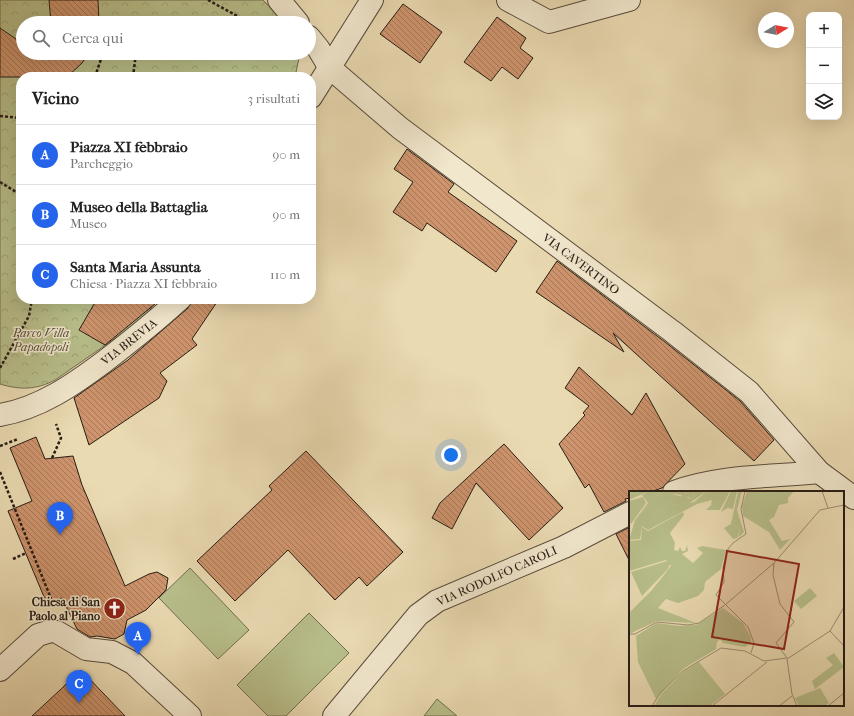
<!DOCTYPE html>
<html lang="it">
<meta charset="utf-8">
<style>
:root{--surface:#fff;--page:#f2f2f2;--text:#222;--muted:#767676;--line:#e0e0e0;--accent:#2563eb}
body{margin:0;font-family:"IM FELL French Canon",serif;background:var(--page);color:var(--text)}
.controls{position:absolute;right:12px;top:12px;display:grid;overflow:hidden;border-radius:8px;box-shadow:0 4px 16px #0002}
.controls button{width:36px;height:36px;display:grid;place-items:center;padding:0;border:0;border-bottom:1px solid var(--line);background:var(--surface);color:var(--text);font:20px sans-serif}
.compass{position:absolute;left:758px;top:12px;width:36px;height:36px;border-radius:50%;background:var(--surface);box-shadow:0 4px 16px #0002;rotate:80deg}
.you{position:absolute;left:451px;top:455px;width:14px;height:14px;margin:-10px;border:3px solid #fff;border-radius:50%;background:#1a73e8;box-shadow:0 0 0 6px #1a73e833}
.badge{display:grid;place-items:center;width:26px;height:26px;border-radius:50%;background:var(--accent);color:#fff;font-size:13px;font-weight:700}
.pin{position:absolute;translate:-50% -33px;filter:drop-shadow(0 1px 2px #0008)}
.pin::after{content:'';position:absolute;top:21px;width:14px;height:12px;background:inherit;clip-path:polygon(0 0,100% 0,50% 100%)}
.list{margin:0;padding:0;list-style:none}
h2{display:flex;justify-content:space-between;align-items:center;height:52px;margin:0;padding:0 16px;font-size:17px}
h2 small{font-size:13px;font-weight:400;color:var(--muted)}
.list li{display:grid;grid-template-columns:26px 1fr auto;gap:12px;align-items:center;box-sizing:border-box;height:60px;padding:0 16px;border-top:1px solid var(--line)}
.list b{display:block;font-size:15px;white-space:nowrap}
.list p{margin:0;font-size:13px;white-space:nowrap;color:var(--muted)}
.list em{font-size:13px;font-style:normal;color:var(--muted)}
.icon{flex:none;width:22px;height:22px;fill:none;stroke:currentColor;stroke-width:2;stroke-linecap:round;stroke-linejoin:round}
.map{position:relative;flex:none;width:854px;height:716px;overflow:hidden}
.search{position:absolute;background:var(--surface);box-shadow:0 4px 16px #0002;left:16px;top:16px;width:300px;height:44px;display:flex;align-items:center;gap:10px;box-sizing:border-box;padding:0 14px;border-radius:22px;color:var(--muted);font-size:15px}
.panel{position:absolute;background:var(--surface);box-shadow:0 4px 16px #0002;left:16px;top:72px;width:300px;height:232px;border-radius:16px}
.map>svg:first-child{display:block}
</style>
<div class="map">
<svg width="854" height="716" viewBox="0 0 854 716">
<defs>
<pattern id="forest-crowns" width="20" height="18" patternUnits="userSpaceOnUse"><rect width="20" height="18" fill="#b8bf8b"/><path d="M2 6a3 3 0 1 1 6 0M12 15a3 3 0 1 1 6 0" fill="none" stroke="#9ea477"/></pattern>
<pattern id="building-back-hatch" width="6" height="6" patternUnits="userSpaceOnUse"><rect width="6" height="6" fill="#ce946d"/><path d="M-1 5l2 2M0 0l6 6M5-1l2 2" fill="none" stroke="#a77858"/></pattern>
</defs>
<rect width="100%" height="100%" fill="#eadab2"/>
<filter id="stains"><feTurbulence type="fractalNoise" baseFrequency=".005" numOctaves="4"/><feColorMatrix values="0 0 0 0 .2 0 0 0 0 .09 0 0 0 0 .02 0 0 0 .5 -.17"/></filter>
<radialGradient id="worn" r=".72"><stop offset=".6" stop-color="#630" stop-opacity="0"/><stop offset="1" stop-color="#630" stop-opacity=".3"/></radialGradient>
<g fill="#b8bf8b" stroke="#706e50">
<polygon points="190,568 249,630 218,659 159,598"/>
<polygon points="309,613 349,653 286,716 268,716 237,685"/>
<polygon points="437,699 457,716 424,716"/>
</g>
<path fill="url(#forest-crowns)" stroke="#706e50" d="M 0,0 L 263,0 L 285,23 L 23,23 L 23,53 L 298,53 L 299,58 L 295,77 L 21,77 L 21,299 L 156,299 L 146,317 L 55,380 C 36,390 20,390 0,384 Z"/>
<g fill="url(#building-back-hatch)" stroke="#271c15">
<polygon points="49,0 98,0 99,23 51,23"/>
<polygon points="403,4 442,32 420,63 380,34"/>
<polygon points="497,17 526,38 520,48 533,58 518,79 502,67 491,81 464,62"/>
<polygon points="0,28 16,39 23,41 23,53 89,53 82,63 67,77 0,77"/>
<polygon points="407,149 454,184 448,192 517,241 496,272 427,223 422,231 393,212 413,182 394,169"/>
<polygon points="557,261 665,342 740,401 774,440 754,461 613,333 624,352 536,292"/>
<polygon points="97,299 161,299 105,345 79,330"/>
<polygon points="192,299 219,299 192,339 197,345 160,373 167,381 159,398 89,445 74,398 128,360 188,308"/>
<polygon points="579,367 632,415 646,393 685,464 662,488 650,492 630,492 630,498 625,499 626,501 604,512 589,484 585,488 559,444 585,415 583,413 589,406 565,388"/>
<polygon points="36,437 45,459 73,456 82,485 125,586 149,574 157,572 168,578 166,590 146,610 127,620 124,634 115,639 97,636 90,637 77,629 62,598 47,604 8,511 32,501 10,448"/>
<polygon points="504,444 563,508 529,540 476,483 452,529 432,518 440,503"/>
<polygon points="306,451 403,552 367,586 359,577 335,600 288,550 235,601 197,561 272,490 269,486"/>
<polygon points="630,527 630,562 616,534"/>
<polygon points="81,670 125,716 32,716 60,690"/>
</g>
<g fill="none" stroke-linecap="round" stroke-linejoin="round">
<defs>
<g id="minor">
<polyline points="279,0 298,23"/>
<polyline points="508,0 549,22 629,0"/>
<polyline points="309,37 318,48 330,68 400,128 673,332 749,392 819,472 854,498"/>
<polyline points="311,97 372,0"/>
<path d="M 0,415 C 40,408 73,385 105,361 C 131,341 156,321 180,299"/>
<path d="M 674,492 C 722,475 770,477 819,472"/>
<polyline points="0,670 38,635 51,631 57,632 86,649 112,652 133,663 190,716"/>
<polyline points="334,716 418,615 437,601 564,547 630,513"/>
</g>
</defs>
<use href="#minor" stroke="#584c3c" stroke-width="24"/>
<g stroke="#271c15" stroke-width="2.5" stroke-dasharray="3 2" stroke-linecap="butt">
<polyline points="208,0 239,17 255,23"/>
<polyline points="147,23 167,20 185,23"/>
<polyline points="95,77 103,53"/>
<polyline points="133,77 136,53"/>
<polyline points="0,116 21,118"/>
<polyline points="0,182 21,195"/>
<polyline points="0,368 29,316 32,299"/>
<polyline points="0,446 18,439"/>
<polyline points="52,458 61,438 56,424"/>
<polyline points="0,472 54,606"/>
<polyline points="13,559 26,553"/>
</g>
<use href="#minor" stroke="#f1e7cd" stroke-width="22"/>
</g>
<defs>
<symbol id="church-disc" viewBox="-11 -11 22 22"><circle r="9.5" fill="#8f2418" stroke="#f1e7cd"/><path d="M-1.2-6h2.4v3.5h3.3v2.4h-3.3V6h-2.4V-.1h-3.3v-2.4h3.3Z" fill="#fff"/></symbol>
</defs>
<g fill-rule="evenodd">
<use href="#church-disc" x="102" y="596" width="25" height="25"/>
</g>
<g text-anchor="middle" stroke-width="3" stroke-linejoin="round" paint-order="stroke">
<g font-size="12" fill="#271c15" stroke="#f1e7cd">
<text transform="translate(581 264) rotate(37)" y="4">VIA CAVERTINO</text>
<text transform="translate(129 342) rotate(-38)" y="4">VIA BREVIA</text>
<text transform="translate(497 576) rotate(-24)" y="4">VIA RODOLFO CAROLI</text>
</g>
<g font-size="12" font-style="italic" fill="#524d38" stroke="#f1e7cd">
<text x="41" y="337">Parco Villa<tspan x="41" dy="14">Papadopoli</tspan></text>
</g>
<g font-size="12" font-weight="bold" fill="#271c15" stroke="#f1e7cd" text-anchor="end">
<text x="100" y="606">Chiesa di San<tspan x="100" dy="14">Paolo al Piano</tspan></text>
</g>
</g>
<g transform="translate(629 491)">
<rect width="215" height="215" fill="#eadab2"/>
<path d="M 20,0 L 32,0 L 6,29 L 19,12 L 13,4 ZM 65,0 L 78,0 L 59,13 L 47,15 L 40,12 L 39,5 L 42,3 L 64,8 ZM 14,6 L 17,12 L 2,33 L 0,29 L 0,10 ZM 102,33 L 111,38 L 108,47 L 104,48 L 95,37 ZM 181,97 L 188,105 L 172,118 L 165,110 ZM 70,171 L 96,203 L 81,215 L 25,215 L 33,202 L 55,180 ZM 191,197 L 200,212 L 196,215 L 170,215 L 166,207 Z" fill="#b8bf8b"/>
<path d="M 2,0 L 20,0 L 0,9 ZM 32,0 L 65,0 L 64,8 L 59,6 L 55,9 L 52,4 L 45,3 L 40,5 L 40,12 L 47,15 L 65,11 L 78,0 L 101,0 L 91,19 L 77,19 L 82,14 L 83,9 L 68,13 L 19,39 L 13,35 L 11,48 L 0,49 L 6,29 ZM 102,0 L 108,0 L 104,18 L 99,17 L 92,21 ZM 113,0 L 108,19 L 115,41 L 109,47 L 111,38 L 102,33 L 109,1 ZM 118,0 L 165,0 L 159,7 L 159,12 L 150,14 L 145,26 L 140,29 L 153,50 L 161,48 L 151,59 L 140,41 L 114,25 L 113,15 ZM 54,21 L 55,24 L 41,42 L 46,52 L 45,59 L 49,60 L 51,56 L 53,60 L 56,60 L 58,54 L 59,60 L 53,63 L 64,72 L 74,62 L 68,57 L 73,55 L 97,59 L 92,78 L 76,91 L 75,99 L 69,105 L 49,112 L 37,108 L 29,117 L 67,132 L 28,130 L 0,143 L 0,122 L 23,99 L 42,75 L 37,69 L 0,80 L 0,50 L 12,49 L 13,36 L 19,40 ZM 38,70 L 41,73 L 39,78 L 13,105 L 2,81 ZM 94,117 L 114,132 L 122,147 L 122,152 L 116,156 L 94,152 L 91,148 L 88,151 L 87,158 L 54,178 L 27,208 L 9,171 L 7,145 L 28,132 L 50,135 L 67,134 ZM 205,162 L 215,176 L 186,198 L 183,190 L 204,174 L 197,167 Z" fill="#b8bf8b"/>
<path fill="none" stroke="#9c8e73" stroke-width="1" d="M 116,0 L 112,18 L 117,43 L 104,52 L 99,58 L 94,76 L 95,91 L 87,104 L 119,136 L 125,152 L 122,162M 193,0 L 199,17M 145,72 L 144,84 L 151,113 L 165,131 L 147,152 L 158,167M 201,140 L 215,155M 0,143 L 6,143 L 28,131 L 59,134 L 70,132 L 96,114 L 145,72 L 191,19 L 215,14M 23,215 L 32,201 L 54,180 L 92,157 L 116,160 L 135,170 L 158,167M 83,215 L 138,171M 150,215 L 163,205M 168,215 L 163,203 L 158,168 L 201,140 L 215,116M 199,215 L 215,202"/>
<path fill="#8f2418" fill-opacity="0.15" stroke="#8f2418" stroke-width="2" d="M 98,60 L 170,73 L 155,158 L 83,146 Z"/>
<rect width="215" height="215" fill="none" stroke="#271c15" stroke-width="2"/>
</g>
<rect width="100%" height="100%" filter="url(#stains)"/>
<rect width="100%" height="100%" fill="url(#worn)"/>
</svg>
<div class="controls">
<button>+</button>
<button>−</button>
<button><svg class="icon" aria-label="layers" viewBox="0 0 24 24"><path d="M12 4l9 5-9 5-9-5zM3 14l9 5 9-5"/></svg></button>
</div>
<svg class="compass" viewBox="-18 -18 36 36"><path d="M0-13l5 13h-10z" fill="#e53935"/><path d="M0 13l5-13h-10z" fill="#767676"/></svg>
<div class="you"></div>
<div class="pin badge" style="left:138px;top:655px">A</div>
<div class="pin badge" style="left:60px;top:535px">B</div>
<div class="pin badge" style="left:79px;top:703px">C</div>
<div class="search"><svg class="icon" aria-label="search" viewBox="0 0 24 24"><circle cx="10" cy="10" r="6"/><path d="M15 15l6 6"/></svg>Cerca qui</div>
<section class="panel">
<h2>Vicino<small>3 risultati</small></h2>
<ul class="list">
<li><span class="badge">A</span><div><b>Piazza XI febbraio</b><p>Parcheggio</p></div><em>90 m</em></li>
<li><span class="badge">B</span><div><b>Museo della Battaglia</b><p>Museo</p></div><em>90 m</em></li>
<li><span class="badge">C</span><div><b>Santa Maria Assunta</b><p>Chiesa · Piazza XI febbraio</p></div><em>110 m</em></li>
</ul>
</section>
</div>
